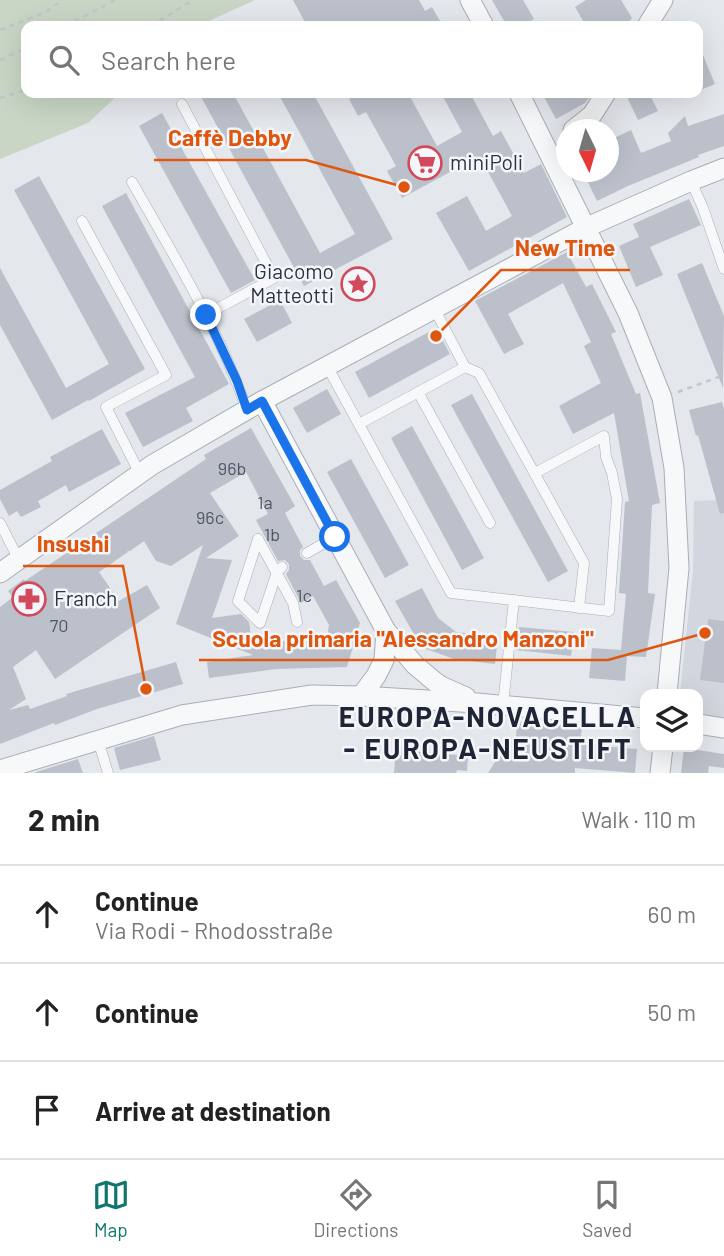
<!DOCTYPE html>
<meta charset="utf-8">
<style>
:root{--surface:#fff;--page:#f2f2f2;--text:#222;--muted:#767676;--line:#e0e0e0;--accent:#0f766e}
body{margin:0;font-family:Barlow,sans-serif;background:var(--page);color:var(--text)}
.controls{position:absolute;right:21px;bottom:21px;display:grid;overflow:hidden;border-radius:14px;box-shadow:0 7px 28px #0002}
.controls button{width:63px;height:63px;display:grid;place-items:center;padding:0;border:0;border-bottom:2px solid var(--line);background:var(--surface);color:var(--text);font:35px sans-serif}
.compass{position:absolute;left:556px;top:119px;width:63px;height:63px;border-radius:50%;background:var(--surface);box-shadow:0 7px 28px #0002;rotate:175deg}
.stop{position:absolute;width:21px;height:21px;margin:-16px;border:5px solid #1a73e8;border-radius:50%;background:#fff}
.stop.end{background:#1a73e8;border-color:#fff;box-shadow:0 2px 7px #0008}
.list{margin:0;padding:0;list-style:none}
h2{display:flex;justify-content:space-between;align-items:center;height:91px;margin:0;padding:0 28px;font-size:30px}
h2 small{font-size:23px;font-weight:400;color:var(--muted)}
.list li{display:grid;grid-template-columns:46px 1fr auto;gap:21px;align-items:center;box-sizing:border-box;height:98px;padding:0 28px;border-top:2px solid var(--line)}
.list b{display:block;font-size:26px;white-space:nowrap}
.list p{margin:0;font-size:23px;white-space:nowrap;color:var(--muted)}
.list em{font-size:23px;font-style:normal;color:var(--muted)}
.icon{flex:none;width:38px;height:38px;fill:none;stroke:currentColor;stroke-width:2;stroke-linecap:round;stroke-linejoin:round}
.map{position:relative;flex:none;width:724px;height:773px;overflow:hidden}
.search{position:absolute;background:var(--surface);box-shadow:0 7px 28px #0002;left:21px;right:21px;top:21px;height:77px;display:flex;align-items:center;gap:18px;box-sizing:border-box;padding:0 24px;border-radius:14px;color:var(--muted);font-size:26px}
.sheet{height:385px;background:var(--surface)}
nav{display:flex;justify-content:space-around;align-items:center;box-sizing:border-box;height:98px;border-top:2px solid var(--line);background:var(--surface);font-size:19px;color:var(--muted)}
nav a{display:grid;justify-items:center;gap:4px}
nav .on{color:var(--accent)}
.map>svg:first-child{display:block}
</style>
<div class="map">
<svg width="724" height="773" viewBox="0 0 724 773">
<rect width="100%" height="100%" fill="#e4e7ec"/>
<polygon fill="#d2d6de" points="724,500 724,723 698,719 698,694 680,694 693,571 694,501"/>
<polygon fill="#c9d6c5" points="0,0 255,0 198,26 26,26 26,93 120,93 88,123 0,159"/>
<g fill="#bbc0ca" fill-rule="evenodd">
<polygon points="293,0 419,0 425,11 432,7 443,26 307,26"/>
<polygon points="492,0 523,0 534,19 521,26 507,26"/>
<polygon points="586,0 621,0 632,18 626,26 586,26 575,7"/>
<polygon points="698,43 715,84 698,91"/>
<polygon points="199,93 233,93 320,253 355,234 278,93 313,93 393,239 304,286"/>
<polygon points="361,93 408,93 437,146 462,132 441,93 470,93 493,136 501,131 524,173 541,164 567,217 469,271 436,213 467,196 486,231 512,216 487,170 485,171 478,157 402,198 387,171 396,166 366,112 358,116 349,99"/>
<polygon points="542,93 592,93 585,103 556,119"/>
<polygon points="625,93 649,93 658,111 638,120"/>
<polygon points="162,113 255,280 231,293 139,126"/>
<polygon points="724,114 724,146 698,155 699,157 628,186 597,201 583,172 608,172 608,141 631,130 641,153 671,141 668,133 685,116 688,126"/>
<polygon points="39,176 145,369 89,401 88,400 52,420 0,325 0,268 66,388 109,364 14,190"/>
<polygon points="126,193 229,384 186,408 193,421 143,447 125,413 195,377 102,206"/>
<polygon points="689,199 701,225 650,247 663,275 636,287 619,246 639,237 633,224"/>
<polygon points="567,252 586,287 592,284 616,332 611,334 636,394 640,393 660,503 652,505 648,593 655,594 646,657 627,656 625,681 589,678 592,648 621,650 626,594 619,593 625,502 629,501 614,413 573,434 559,406 601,383 584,346 591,342 563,283 508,314 524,344 504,354 475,301"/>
<polygon points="702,263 724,316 723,388 677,274"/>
<polygon points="280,300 292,323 257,342 244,319"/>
<polygon points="436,328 450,354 369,398 355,372"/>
<polygon points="327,389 341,414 307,433 293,408"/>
<polygon points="472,394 568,571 548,582 451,405"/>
<polygon points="722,402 724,409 724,513 720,514 698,435 696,436 689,410"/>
<polygon points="412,426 484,558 462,570 391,438"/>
<path d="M 251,428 L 295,506 L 285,513 L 303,547 L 300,550 L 300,556 L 304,560 L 310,560 L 324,586 L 336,580 L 360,623 L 347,667 L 276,669 L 209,678 L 207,662 L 253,655 L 176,624 L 203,545 L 171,566 L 156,561 L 144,541 L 130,551 L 127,551 L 128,552 L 99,572 L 119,601 L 147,585 L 160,608 L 55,679 L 36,650 L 13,667 L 26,699 L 9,710 L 28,705 L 30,709 L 67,696 L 66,694 L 176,662 L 183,684 L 97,709 L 55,725 L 54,723 L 0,744 L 0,607 L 13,597 L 8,591 L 24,579 L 25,581 L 206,459 L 204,455 ZM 246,472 L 268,514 L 256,520 L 278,561 L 285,560 L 289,564 L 289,570 L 286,574 L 301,603 L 313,596 L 329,625 L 327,638 L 252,643 L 249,622 L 241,614 L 212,618 L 232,560 L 206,558 L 239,536 L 210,493 Z"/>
<polygon points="102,429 121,464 69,492 66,485 38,501 41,507 21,517 17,511 9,516 0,499 0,490 52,461 50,457"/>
<polygon points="351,459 409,565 385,578 327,472"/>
<polygon points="422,588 438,618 456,632 498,637 495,664 454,659 426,649 415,636 395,601"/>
<polygon points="708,619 724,621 724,683 700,680"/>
<polygon points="519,627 574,632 571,656 516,650"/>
<polygon points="517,721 582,727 580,744 637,749 635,773 575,768 575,773 488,773 497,759 507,749 506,744 510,738 516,737"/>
<polygon points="154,736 161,760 120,770 114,748"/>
<polygon points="397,746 405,746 409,751 468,756 467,771 457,770 456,773 394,773 395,761 393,757 393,750"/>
<polygon points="684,748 724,754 724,768 709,766 708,773 681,773"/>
<polygon points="78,759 83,773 36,773 36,772"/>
</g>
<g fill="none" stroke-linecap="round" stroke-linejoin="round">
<defs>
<g id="lane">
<polyline points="182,104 274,278 206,315"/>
<polyline points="691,181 703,208 724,269"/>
<path d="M 132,182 C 174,256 219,329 247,410"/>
<polyline points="82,221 166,375 106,407 140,474"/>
<polyline points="434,308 465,367 479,373 584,563 579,608"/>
<polyline points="327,366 451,593 609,611 617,499 612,473 606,457 604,436 535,473"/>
<polyline points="418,392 490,523"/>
<polyline points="359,424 465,367"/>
<polyline points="0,523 19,560"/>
<polyline points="258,539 238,601 260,623 277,572 282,567"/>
<polyline points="258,539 293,603 297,622"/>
<polyline points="307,553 335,537"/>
<polyline points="503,705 514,600"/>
<polyline points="98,740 108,773"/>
</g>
<g id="street">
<polyline points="470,0 484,26"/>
<polyline points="647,26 663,0"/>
<polyline points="519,93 628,313 662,398 674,468 679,568 667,694"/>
<polyline points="573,130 592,115 606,93"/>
<polyline points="262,401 386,631 415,665 434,681 441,686 466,697"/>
<polyline points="0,573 152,465 262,401 585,228 691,181 724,168"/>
<polyline points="361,696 376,676 384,660 386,631"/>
<polyline points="698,724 724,728"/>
<polyline points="0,770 182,715 312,695 361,696 477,703 645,718"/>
<polyline points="660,773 663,747"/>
</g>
</defs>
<use href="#lane" stroke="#a9aeb7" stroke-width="11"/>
<use href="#street" stroke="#a9aeb7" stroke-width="21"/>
<g stroke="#c2c5cb" stroke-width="2.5" stroke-dasharray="5 5" stroke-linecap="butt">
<polyline points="66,26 115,0"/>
<polyline points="151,26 193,0"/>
<polyline points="0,30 46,12 62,0"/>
<polyline points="0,60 26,48"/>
<polyline points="0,98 26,90"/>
<polyline points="678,392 724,375"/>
</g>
<use href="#lane" stroke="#f7f8fa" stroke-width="10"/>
<use href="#street" stroke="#f7f8fa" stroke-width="19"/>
</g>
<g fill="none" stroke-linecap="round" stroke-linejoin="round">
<polyline stroke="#1a73e8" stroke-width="9" points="206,315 237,381 247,410 262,401 335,537"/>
</g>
<defs>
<symbol id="supermarket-ring" viewBox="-11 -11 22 22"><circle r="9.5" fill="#f4f6f9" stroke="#d1495b" stroke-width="1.5"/><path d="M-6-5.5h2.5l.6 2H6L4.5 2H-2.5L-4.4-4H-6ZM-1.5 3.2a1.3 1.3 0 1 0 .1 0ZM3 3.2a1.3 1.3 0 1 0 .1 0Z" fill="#d1495b"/></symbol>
<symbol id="sight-ring" viewBox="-11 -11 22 22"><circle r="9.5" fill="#f4f6f9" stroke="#d1495b" stroke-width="1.5"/><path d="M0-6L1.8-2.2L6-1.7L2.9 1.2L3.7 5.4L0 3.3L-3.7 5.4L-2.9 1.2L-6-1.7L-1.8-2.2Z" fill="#d1495b"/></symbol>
<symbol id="pharmacy-ring" viewBox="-11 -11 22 22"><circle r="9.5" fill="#f4f6f9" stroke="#d1495b" stroke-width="1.5"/><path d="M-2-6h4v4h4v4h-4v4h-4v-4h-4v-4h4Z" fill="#d1495b"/></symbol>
</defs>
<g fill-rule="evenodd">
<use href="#supermarket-ring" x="406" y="144" width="38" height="38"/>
<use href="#sight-ring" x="339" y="265" width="38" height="38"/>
<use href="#pharmacy-ring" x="10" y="580" width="38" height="38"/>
</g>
<g text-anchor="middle" stroke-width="5" stroke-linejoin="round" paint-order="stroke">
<g font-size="18" fill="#4f5766">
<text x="232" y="475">96b</text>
<text x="265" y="509">1a</text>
<text x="210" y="524">96c</text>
<text x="272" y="541">1b</text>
<text x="304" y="602">1c</text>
<text x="59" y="632">70</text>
</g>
<g font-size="21" fill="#2b3445" stroke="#f4f6f9" text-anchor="start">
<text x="450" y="170">miniPoli</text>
<text x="334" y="279" text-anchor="end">Giacomo<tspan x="334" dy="24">Matteotti</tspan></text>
<text x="54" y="606">Franch</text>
</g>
<g font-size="28" font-weight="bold" letter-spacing="2" fill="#1d2536" stroke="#f4f6f9">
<text x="488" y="727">EUROPA-NOVACELLA<tspan x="488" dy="32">- EUROPA-NEUSTIFT</tspan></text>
</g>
</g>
<path fill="none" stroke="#df570f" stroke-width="2.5" d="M404 187L306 160H154M436 336L501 270H630M146 689L123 566H23M705 633L608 660H199"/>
<g fill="#df570f" stroke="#f4f6f9" stroke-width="2.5">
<circle cx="404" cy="187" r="7"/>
<circle cx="436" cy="336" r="7"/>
<circle cx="146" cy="689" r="7"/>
<circle cx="705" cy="633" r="7"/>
</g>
<g font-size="23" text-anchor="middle" font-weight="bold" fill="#df570f" stroke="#f4f6f9" stroke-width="5" stroke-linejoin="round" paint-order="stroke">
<text x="230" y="146">Caffè Debby</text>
<text x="565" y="256">New Time</text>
<text x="73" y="552">Insushi</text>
<text x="403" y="647">Scuola primaria "Alessandro Manzoni"</text>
</g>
</svg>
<div class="controls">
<button><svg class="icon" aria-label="layers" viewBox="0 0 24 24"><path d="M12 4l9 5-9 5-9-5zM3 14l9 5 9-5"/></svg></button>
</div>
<svg class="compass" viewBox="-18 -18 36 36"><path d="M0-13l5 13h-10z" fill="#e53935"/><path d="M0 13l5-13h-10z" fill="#767676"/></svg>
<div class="stop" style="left:335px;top:537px"></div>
<div class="stop end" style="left:206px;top:315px"></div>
<div class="search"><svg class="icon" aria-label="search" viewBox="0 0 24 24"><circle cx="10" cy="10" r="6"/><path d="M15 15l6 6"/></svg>Search here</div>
</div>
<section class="sheet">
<h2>2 min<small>Walk · 110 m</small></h2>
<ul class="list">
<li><svg class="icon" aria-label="ahead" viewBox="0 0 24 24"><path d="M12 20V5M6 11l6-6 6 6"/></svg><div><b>Continue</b><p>Via Rodi - Rhodosstraße</p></div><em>60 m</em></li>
<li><svg class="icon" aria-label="ahead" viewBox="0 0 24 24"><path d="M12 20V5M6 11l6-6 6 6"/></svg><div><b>Continue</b></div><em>50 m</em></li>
<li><svg class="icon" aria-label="arrive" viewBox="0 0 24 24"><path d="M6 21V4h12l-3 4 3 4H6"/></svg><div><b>Arrive at destination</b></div></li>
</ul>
</section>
<nav>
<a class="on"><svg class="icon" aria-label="map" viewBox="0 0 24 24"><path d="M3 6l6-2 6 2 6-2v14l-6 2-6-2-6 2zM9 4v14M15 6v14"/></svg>Map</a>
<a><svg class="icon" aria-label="directions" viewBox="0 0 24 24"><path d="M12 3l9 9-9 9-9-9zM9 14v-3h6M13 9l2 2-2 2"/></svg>Directions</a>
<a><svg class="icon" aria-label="saved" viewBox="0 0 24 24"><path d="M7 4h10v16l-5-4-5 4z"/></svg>Saved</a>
</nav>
